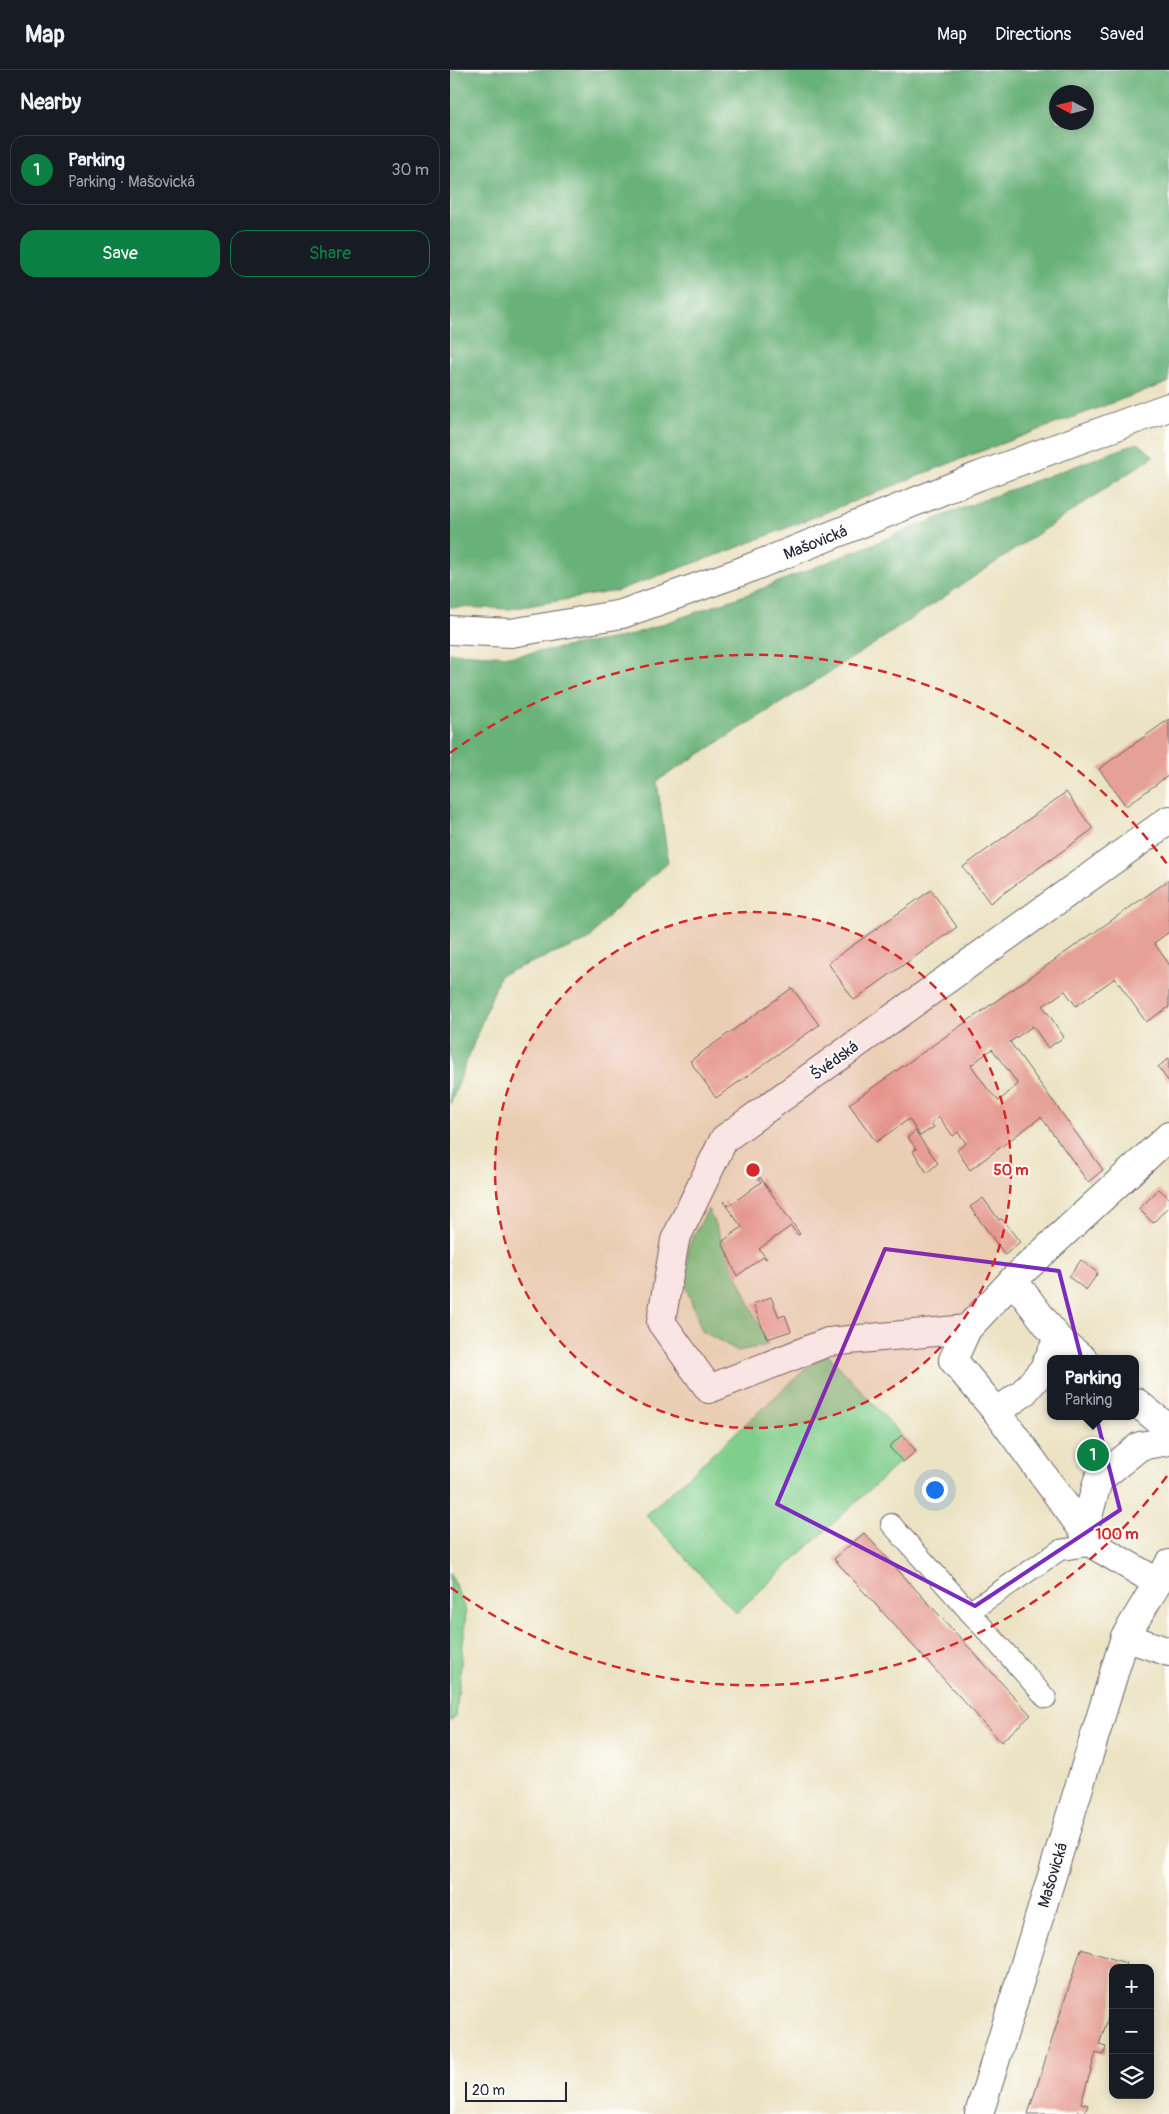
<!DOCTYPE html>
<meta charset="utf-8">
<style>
:root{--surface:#171b24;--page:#242831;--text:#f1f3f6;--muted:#9ea1a6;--line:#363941;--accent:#0b8043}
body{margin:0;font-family:Pangolin,sans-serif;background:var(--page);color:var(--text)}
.controls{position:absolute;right:15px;bottom:15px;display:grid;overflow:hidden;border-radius:10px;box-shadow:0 2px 12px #0003}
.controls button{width:45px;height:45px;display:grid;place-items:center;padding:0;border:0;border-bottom:1px solid var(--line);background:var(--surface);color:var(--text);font:25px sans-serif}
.compass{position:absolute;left:599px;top:15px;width:45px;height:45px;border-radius:50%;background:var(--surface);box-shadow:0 2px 12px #0003;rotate:277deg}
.scale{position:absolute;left:15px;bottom:12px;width:102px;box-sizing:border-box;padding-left:5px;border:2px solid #22223b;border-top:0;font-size:14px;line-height:18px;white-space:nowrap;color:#22223b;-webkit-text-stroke:4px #fdfcf7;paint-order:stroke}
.you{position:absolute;left:484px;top:1419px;width:18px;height:18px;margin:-12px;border:4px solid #fff;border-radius:50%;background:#1a73e8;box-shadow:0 0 0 8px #1a73e833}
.badge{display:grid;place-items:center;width:32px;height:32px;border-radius:50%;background:var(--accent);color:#fff;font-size:16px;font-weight:700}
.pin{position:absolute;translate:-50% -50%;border:2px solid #fff;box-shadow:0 1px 5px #0006}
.popup{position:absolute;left:597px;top:1285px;width:92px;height:65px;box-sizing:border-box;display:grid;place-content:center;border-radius:10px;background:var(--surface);filter:drop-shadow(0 1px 4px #0005);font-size:16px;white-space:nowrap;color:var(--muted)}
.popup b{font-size:19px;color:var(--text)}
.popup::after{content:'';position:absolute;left:50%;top:100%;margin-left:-10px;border:10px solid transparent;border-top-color:var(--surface)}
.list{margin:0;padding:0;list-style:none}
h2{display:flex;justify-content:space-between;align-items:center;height:65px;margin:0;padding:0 20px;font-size:21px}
h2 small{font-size:16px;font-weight:400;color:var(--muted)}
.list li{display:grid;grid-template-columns:32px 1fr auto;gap:15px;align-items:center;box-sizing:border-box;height:70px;margin:0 10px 10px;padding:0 10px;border:1px solid var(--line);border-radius:15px}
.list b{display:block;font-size:19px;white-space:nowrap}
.list p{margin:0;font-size:16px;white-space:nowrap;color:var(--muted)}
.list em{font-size:16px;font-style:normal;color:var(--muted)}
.actions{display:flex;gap:10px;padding:15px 20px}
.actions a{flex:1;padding:11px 0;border:1px solid var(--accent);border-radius:15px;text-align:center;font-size:18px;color:var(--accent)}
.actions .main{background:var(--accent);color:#fff}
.icon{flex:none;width:28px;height:28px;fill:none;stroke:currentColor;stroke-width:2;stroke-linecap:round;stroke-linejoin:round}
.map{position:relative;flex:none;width:719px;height:2044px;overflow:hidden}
header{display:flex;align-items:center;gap:30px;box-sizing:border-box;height:70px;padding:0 25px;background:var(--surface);border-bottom:1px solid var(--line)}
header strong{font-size:24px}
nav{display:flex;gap:28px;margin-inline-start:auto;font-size:18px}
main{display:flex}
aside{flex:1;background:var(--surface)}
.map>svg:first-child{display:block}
</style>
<header>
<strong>Map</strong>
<nav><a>Map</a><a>Directions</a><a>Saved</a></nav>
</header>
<main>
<aside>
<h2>Nearby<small></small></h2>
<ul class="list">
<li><span class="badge">1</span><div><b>Parking</b><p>Parking · Mašovická</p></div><em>30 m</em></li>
</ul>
<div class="actions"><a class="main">Save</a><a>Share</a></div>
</aside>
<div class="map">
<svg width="719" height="2044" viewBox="0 0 719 2044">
<rect width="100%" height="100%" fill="#fdfcf7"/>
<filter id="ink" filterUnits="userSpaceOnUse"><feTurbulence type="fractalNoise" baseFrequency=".02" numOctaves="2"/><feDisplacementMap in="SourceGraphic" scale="10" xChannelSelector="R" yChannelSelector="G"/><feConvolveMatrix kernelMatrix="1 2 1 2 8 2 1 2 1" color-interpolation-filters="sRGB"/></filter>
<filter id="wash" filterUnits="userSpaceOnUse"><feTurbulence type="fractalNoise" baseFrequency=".0096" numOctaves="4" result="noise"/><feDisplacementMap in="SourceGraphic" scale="20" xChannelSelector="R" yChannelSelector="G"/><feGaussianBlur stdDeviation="1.12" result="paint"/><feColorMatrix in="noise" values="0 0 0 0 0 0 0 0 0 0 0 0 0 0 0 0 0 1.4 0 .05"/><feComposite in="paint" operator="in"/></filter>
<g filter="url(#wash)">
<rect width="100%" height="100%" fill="#ece3c4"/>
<g fill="#80ce8d" stroke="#517864">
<polygon points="258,1139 318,1275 288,1281 252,1261 236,1217 238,1177"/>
<polygon points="375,1281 464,1379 286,1543 196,1445"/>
<polygon points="0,1502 16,1542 6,1647 0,1651"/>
</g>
<g fill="#68b178" stroke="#456a5a" fill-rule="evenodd">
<path d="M 0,0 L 719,0 L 719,312 L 521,385 L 281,480 L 166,521 L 60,539 L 0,537 ZM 606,22 L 636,22 L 636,52 L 606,52 Z"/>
<polygon points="688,373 704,386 418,578 207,711 218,792 158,846 139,870 50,905 0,1035 0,583 63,586 178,566 298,524 538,428"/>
</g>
<g id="blocks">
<g fill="#e6a197" fill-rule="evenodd">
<polygon points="719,649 719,705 676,736 649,699"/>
<polygon points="616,722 643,759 540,833 513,797"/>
<path d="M 719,810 L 719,862 L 704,873 L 719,894 L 719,937 L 696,952 L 665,908 L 626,936 L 615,921 L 593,936 L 614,967 L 598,978 L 583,956 L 560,972 L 653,1100 L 638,1112 L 591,1047 L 520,1100 L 507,1080 L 516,1073 L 508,1062 L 503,1066 L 489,1047 L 481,1053 L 484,1057 L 470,1066 L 459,1049 L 426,1072 L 399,1034 ZM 542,979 L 568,1014 L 549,1031 L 539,1021 L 521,995 Z"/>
<polygon points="481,820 507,857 404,930 378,893"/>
<polygon points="342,918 369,955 266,1028 240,991"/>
<polygon points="719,988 719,1012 708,997"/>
<polygon points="465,1061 488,1093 477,1103 463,1081 466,1079 458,1067"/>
<polygon points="310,1107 350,1164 348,1165 341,1156 309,1179 317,1189 313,1187 287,1206 272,1172 292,1157 273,1132 275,1131 279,1136 311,1112 308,1108"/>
<polygon points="709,1119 719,1128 719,1136 703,1153 689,1139"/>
<polygon points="533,1128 549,1150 552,1149 570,1172 555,1185 520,1137"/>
<polygon points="631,1190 648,1203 636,1220 619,1207"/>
<polygon points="321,1227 329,1247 335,1245 341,1261 317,1269 303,1234"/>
<polygon points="452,1365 466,1381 453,1392 439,1377"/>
<polygon points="414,1463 581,1645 551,1672 384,1489"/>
<polygon points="631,1879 676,1893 674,1898 663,1898 663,1933 649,1975 656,1977 654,1985 646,1983 631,2033 638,2035 635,2043 628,2041 627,2044 578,2044"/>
</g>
</g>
</g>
<g filter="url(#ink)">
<use href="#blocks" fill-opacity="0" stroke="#69666b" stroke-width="1"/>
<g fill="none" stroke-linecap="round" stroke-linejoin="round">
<defs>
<g id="service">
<polyline points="441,1454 596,1628"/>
<polyline points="519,1542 610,1480 644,1475"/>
</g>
<g id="minor">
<polyline points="719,750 274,1069 225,1170 211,1252 259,1319 378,1272 517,1259 563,1210 719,1066"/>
<polyline points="563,1210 608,1269 633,1289"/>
<polyline points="517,1259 503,1290 547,1342 644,1475 707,1512"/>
<polyline points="686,1332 719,1359"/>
<polyline points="547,1342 573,1323 593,1300 608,1269"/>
<polyline points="634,1461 648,1410 690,1376 719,1371"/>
<polyline points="675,1567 719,1582"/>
</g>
<g id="tertiary">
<polyline points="0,560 61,563 172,544 290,502 529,406 719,337"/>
<polyline points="529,2044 675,1567 719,1494"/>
</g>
</defs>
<use href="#service" stroke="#69666b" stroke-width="22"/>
<use href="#minor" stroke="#69666b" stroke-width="30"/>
<use href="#tertiary" stroke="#69666b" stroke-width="30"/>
<use href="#service" stroke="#fff" stroke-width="20"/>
<use href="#minor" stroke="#fff" stroke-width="28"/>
<use href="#tertiary" stroke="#fff" stroke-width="28"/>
</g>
</g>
<path fill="none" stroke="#7b2cbf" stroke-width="4" stroke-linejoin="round" d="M 435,1179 L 609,1201 L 670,1440 L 525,1536 L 327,1434 Z"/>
<circle cx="303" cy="1100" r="258" fill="#d62828" fill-opacity=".12"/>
<g fill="none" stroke="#d62828" stroke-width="2.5" stroke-dasharray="9 6">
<circle cx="303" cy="1100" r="258"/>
<path d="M717 1406A515 515 0 0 1 0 1517M0 683A515 515 0 0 1 717 794"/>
</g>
<g text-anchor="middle" stroke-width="4" stroke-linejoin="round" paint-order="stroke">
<g font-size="16" fill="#22223b" stroke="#fdfcf7">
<text transform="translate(365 472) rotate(-22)" y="6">Mašovická</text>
<text transform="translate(384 990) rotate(-36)" y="6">Švédská</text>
<text transform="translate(602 1805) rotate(-73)" y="6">Mašovická</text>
</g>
</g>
<circle cx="303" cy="1100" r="8" fill="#d62828" stroke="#fdfcf7" stroke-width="2.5"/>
<g font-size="15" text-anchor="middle" font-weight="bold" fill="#d62828" stroke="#fdfcf7" stroke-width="4" stroke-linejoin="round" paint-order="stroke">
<text x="561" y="1105">50 m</text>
<text x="667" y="1469">100 m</text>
</g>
</svg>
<div class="controls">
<button>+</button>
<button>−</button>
<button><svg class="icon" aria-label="layers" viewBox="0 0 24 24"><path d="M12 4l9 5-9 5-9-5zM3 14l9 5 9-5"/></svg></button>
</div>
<svg class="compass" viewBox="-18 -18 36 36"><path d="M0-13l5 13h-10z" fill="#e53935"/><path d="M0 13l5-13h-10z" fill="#9ea1a6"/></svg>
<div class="scale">20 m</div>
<div class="you"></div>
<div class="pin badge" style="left:643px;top:1385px">1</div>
<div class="popup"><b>Parking</b>Parking</div>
</div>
</main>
